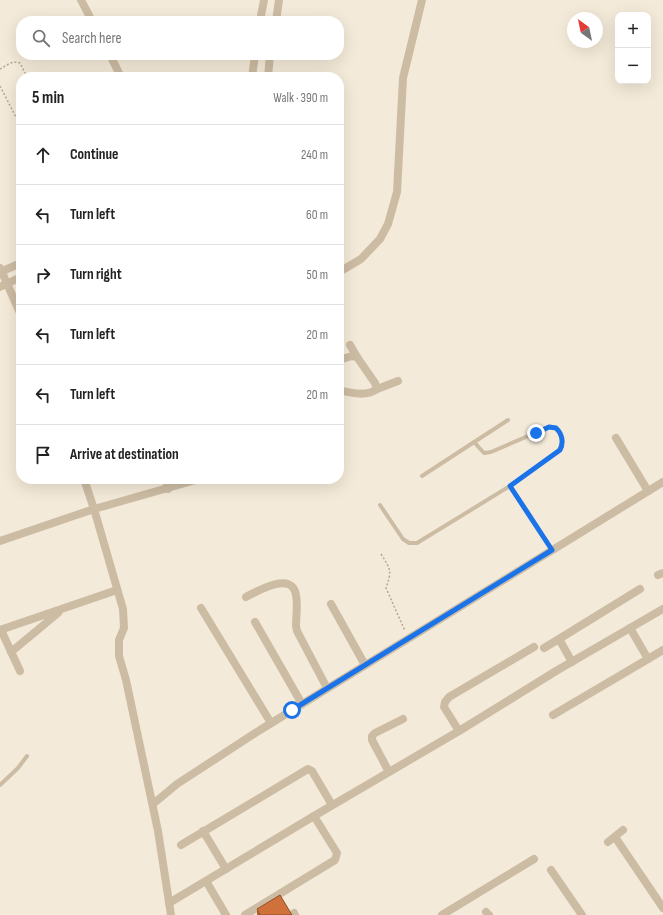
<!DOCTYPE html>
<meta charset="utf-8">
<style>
:root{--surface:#fff;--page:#f2f2f2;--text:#222;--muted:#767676;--line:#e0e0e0}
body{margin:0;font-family:"Sofia Sans Condensed",sans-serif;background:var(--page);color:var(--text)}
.controls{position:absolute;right:12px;top:12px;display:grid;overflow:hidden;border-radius:8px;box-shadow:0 4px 16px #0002}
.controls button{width:36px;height:36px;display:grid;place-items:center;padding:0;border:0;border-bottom:1px solid var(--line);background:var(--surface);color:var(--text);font:20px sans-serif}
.compass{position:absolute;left:567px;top:12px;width:36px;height:36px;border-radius:50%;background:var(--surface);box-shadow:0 4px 16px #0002;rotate:327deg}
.stop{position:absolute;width:12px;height:12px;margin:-9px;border:3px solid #1a73e8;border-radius:50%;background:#fff}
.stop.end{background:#1a73e8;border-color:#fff;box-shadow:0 1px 4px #0008}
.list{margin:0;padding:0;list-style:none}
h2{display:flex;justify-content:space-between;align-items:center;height:52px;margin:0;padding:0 16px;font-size:17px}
h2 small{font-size:13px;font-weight:400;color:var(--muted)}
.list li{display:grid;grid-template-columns:26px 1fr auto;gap:12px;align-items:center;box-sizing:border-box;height:60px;padding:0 16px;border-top:1px solid var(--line)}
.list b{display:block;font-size:15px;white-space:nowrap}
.list em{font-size:13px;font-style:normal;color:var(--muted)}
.icon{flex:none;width:22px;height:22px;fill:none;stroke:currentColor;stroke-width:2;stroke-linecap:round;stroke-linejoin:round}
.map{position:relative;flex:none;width:663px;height:915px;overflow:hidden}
.search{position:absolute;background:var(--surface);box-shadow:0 4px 16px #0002;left:16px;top:16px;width:328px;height:44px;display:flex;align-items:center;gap:10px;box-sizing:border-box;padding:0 14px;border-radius:16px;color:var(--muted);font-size:15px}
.panel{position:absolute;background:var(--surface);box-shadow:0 4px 16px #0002;left:16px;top:72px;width:328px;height:412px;border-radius:16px}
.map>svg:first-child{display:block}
</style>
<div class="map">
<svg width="663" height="915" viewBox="0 0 663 915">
<rect width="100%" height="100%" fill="#f4ead9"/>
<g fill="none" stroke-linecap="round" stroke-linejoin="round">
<g stroke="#b9a68f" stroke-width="1.5" stroke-dasharray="2 2" stroke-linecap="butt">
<path d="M 0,69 C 6,66 12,60 20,63 L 27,77"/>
<polyline points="0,86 21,127"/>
<path d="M 381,554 C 391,570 392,570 386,588 L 405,631"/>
</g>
<g stroke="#cdbca4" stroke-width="4">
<path d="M 474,442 L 484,453 L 491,452 L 549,427 C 562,426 564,442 559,450 L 510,486 L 552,550"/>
<polyline points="422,476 508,420"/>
<polyline points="380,505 403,539 409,543 417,543 510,486"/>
<polyline points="0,785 18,768 27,756"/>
</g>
<g stroke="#cdbca4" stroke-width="8">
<polyline points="81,0 92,21"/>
<polyline points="260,21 264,0"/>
<polyline points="276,21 279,0"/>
<polyline points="110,55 121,77"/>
<polyline points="252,77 255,55"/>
<polyline points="268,77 270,55"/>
<polyline points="0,268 21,315"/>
<polyline points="0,272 21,263"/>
<polyline points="339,272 361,259 380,239 388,224 397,192 403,78 422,0"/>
<polyline points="0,287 21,277"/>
<polyline points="350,345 357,357"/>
<path d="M 339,360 L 352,356 L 357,357 L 375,383 L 377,389 C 367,397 350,393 339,390"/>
<polyline points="377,389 398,381"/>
<polyline points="616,438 648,491"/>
<polyline points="84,479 94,509 199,479"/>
<polyline points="166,479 168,489"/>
<polyline points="0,541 94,509 123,609 124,628 119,640 119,656 126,680 158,831 171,915"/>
<polyline points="658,575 663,573"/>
<path d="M 246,597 C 259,590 292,571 296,595 C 298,605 296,616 296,626 L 297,631 L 327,688"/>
<polyline points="331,604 365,665"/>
<polyline points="201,608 271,723"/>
<polyline points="255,622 302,704"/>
<polyline points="0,630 117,590"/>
<polyline points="1,630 20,671"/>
<polyline points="544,648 559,639"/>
<polyline points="11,652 58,613"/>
<polyline points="648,659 663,650"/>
<polyline points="572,662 559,639 640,589"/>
<polyline points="553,715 648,659 630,628"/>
<polyline points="459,731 444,707 445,702 449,697 534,647"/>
<polyline points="389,772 372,740 372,736 375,733 403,719"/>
<polyline points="153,804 177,784 260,730 663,482"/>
<polyline points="203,831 226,869"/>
<polyline points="615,837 663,908"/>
<polyline points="608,842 623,830"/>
<polyline points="181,845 308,769 312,771 332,805"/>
<polyline points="551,870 582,915"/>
<polyline points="206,881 226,915"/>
<polyline points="169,903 314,816 459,731 556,671 663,609"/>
<polyline points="486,912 489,915"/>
<polyline points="294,913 295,915"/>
<polyline points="245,915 335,860 337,853 314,816"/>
<polyline points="442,915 534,859"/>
</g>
</g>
<polygon fill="#b36133" points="257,909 292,915 257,915"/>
<polygon fill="#d0713b" stroke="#924f29" points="280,895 292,915 260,915 257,909"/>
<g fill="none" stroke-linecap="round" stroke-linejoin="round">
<path stroke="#1a73e8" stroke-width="5" d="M 292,710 L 552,550 L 510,486 L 560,450 C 564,442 562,434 556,428 L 549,427 L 536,433"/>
</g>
</svg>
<div class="controls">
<button>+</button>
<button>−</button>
</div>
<svg class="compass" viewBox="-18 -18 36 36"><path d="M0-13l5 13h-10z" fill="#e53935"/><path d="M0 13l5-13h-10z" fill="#767676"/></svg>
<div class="stop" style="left:292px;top:710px"></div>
<div class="stop end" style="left:536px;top:433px"></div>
<div class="search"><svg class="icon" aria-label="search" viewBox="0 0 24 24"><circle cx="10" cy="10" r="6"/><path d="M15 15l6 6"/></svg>Search here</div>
<section class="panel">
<h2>5 min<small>Walk · 390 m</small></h2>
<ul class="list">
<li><svg class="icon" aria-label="ahead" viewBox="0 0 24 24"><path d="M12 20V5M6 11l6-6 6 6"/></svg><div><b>Continue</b></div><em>240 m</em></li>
<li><svg class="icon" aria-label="left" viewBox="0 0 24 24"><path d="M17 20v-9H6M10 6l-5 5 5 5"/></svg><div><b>Turn left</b></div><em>60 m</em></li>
<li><svg class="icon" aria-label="right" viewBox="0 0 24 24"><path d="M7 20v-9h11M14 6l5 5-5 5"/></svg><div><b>Turn right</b></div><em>50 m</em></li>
<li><svg class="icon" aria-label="left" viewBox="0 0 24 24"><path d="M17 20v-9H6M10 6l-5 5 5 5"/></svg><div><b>Turn left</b></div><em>20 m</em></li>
<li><svg class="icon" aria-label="left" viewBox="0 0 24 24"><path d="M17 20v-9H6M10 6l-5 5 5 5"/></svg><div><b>Turn left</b></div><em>20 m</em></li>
<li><svg class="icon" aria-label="arrive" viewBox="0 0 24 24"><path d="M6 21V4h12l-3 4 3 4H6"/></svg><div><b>Arrive at destination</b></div></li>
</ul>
</section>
</div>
